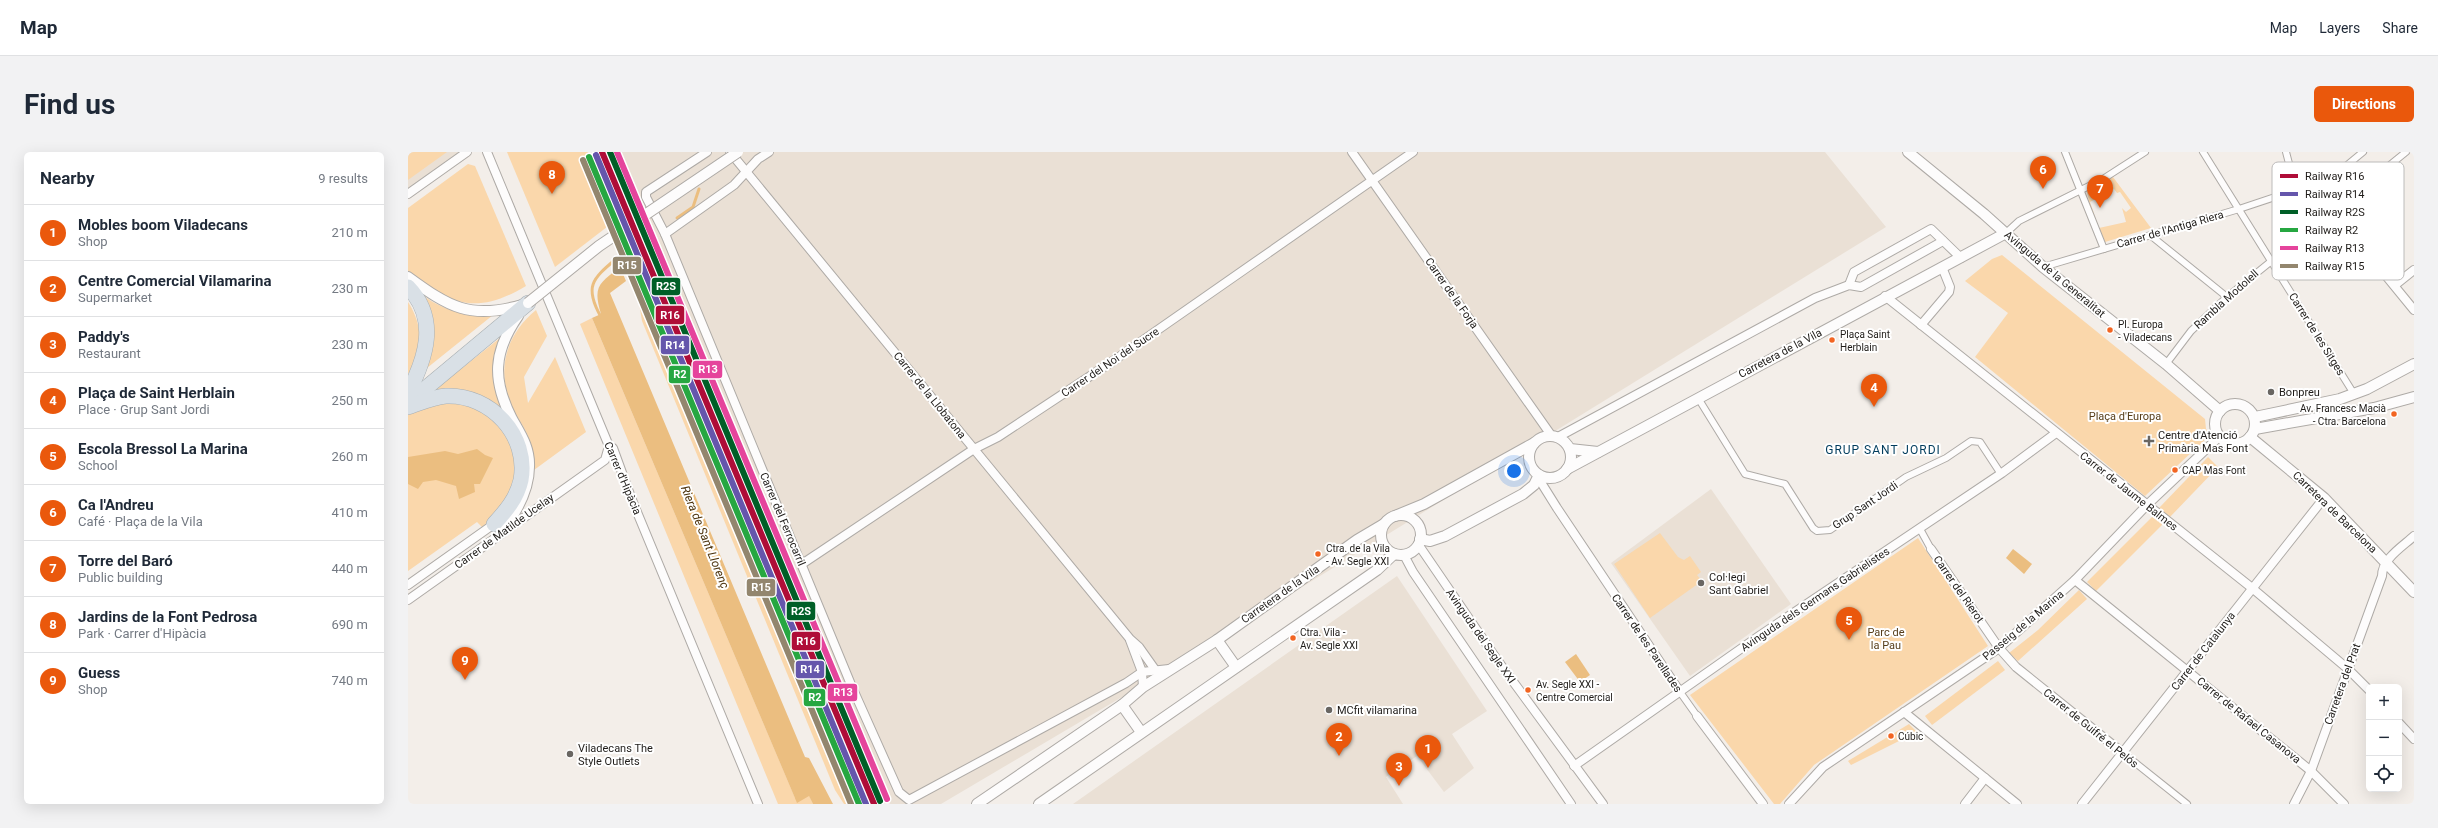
<!DOCTYPE html>
<meta charset="utf-8">
<style>
:root{--surface:#fff;--page:#f2f2f3;--text:#1f2937;--muted:#747a83;--line:#e0e1e3;--accent:#ea580c}
body{margin:0;font-family:Roboto,sans-serif;background:var(--page);color:var(--text)}
.controls{position:absolute;right:12px;bottom:12px;display:grid;overflow:hidden;border-radius:6px;box-shadow:0 4px 16px #0002}
.controls button{width:36px;height:36px;display:grid;place-items:center;padding:0;border:0;border-bottom:1px solid var(--line);background:var(--surface);color:var(--text);font:20px sans-serif}
.you{position:absolute;left:1106px;top:319px;width:14px;height:14px;margin:-10px;border:3px solid #fff;border-radius:50%;background:#1a73e8;box-shadow:0 0 0 6px #1a73e833}
.badge{display:grid;place-items:center;width:26px;height:26px;border-radius:50%;background:var(--accent);color:#fff;font-size:13px;font-weight:700}
.pin{position:absolute;translate:-50% -33px;filter:drop-shadow(0 1px 2px #0008)}
.pin::after{content:'';position:absolute;top:21px;width:14px;height:12px;background:inherit;clip-path:polygon(0 0,100% 0,50% 100%)}
.list{margin:0;padding:0;list-style:none}
h2{display:flex;justify-content:space-between;align-items:center;height:52px;margin:0;padding:0 16px;font-size:17px}
h2 small{font-size:13px;font-weight:400;color:var(--muted)}
.list li{display:grid;grid-template-columns:26px 1fr auto;gap:12px;align-items:center;box-sizing:border-box;height:56px;padding:0 16px;border-top:1px solid var(--line)}
.list b{display:block;font-size:15px;white-space:nowrap}
.list p{margin:0;font-size:13px;white-space:nowrap;color:var(--muted)}
.list em{font-size:13px;font-style:normal;color:var(--muted)}
.icon{flex:none;width:22px;height:22px;fill:none;stroke:currentColor;stroke-width:2;stroke-linecap:round;stroke-linejoin:round}
.map{position:relative;flex:none;width:2006px;height:652px;overflow:hidden;border-radius:6px}
header{display:flex;align-items:center;gap:24px;box-sizing:border-box;height:56px;padding:0 20px;background:var(--surface);border-bottom:1px solid var(--line)}
header strong{font-size:19px}
nav{display:flex;gap:22px;margin-inline-start:auto;font-size:14px}
.intro{display:flex;align-items:center;justify-content:space-between;box-sizing:border-box;height:96px;padding:0 24px}
h1{margin:0;font-size:28px}
.button{padding:10px 18px;border-radius:6px;background:var(--accent);color:#fff;font-size:14px;font-weight:700}
main{display:flex;gap:24px;padding:0 24px}
aside{flex:1;background:var(--surface);border-radius:6px;box-shadow:0 4px 16px #0002}
.map>svg:first-child{display:block}
</style>
<header>
<strong>Map</strong>
<nav><a>Map</a><a>Layers</a><a>Share</a></nav>
</header>
<div class="intro"><h1>Find us</h1><a class="button">Directions</a></div>
<main>
<aside>
<h2>Nearby<small>9 results</small></h2>
<ul class="list">
<li><span class="badge">1</span><div><b>Mobles boom Viladecans</b><p>Shop</p></div><em>210 m</em></li>
<li><span class="badge">2</span><div><b>Centre Comercial Vilamarina</b><p>Supermarket</p></div><em>230 m</em></li>
<li><span class="badge">3</span><div><b>Paddy's</b><p>Restaurant</p></div><em>230 m</em></li>
<li><span class="badge">4</span><div><b>Plaça de Saint Herblain</b><p>Place · Grup Sant Jordi</p></div><em>250 m</em></li>
<li><span class="badge">5</span><div><b>Escola Bressol La Marina</b><p>School</p></div><em>260 m</em></li>
<li><span class="badge">6</span><div><b>Ca l'Andreu</b><p>Café · Plaça de la Vila</p></div><em>410 m</em></li>
<li><span class="badge">7</span><div><b>Torre del Baró</b><p>Public building</p></div><em>440 m</em></li>
<li><span class="badge">8</span><div><b>Jardins de la Font Pedrosa</b><p>Park · Carrer d'Hipàcia</p></div><em>690 m</em></li>
<li><span class="badge">9</span><div><b>Guess</b><p>Shop</p></div><em>740 m</em></li>
</ul>
</aside>
<div class="map">
<svg width="2006" height="652" viewBox="0 0 2006 652">
<rect width="100%" height="100%" fill="#f3eee9"/>
<g fill="#eae0d5">
<polygon points="0,0 52,0 0,39"/>
<polygon points="203,0 1417,0 1478,75 758,519 533,652 482,652"/>
<polygon points="1303,337 1383,452 1282,524 1203,411"/>
<polygon points="989,424 1079,559 1044,582 1066,616 1036,640 1009,604 978,625 995,652 665,652"/>
</g>
<g fill="#fad7ab" fill-rule="evenodd">
<polygon points="0,0 39,0 0,28"/>
<polygon points="99,0 180,0 208,68 147,115"/>
<path d="M 60,12 L 67,14 L 118,134 C 69,163 42,154 0,119 L 0,56 Z"/>
<path d="M 1705,25 L 1743,76 L 1697,90 L 1683,60 L 1679,40 ZM 1706,37 L 1709,41 L 1712,40 L 1723,56 L 1718,60 L 1714,56 L 1718,70 L 1691,76 L 1682,50 Z"/>
<polygon points="1594,103 1797,267 1798,277 1802,283 1737,344 1567,205 1600,161 1557,129 1584,107"/>
<polygon points="227,127 233,127 452,652 436,652 427,638 234,169"/>
<path d="M 17,145 C 39,160 59,164 85,163 L 19,216 Z"/>
<path d="M 0,150 C 15,173 16,199 0,222 Z"/>
<path d="M 128,158 L 139,184 L 116,225 L 120,251 L 147,205 L 178,280 L 126,318 C 124,306 124,293 119,282 C 114,270 105,261 101,249 C 89,213 100,181 128,158 Z"/>
<polygon points="184,166 387,646 399,639 405,652 370,652 172,172"/>
<polygon points="92,186 87,212 103,271 24,240"/>
<path d="M 32,248 C 41,250 53,250 62,254 C 120,280 121,337 74,375 L 69,370 L 0,419 L 0,262 Z"/>
<polygon points="1800,305 1810,315 1761,366 1751,356"/>
<polygon points="1746,363 1755,372 1688,439 1679,430"/>
<polygon points="1252,381 1270,405 1276,408 1282,404 1293,420 1289,423 1294,429 1242,466 1206,412"/>
<polygon points="1510,386 1580,494 1406,613 1372,652 1366,652 1282,543"/>
<polygon points="1671,438 1679,447 1610,509 1601,501 1630,478"/>
<polygon points="1590,509 1597,518 1524,573 1517,564"/>
<polygon points="1501,572 1509,580 1443,613 1440,609"/>
</g>
<g fill="#ebbe80">
<path d="M 212,115 L 218,129 L 202,141 L 397,605 L 401,606 L 425,652 L 405,652 L 401,644 L 389,651 L 184,166 L 193,162 C 185,135 190,132 212,115 Z"/>
<polygon points="69,297 77,303 85,306 72,332 66,332 67,340 51,347 48,334 28,328 15,330 10,337 0,332 0,305 37,299 50,302"/>
<polygon points="1605,397 1624,412 1616,422 1598,406"/>
<polygon points="1168,502 1182,523 1172,530 1157,510"/>
</g>
<g fill="none" stroke-linecap="round" stroke-linejoin="round">
<g stroke="#ebbe80" stroke-width="3">
<polyline points="269,66 285,55 291,37"/>
<polyline points="235,86 245,79"/>
<polyline points="217,101 222,97"/>
<path d="M 193,165 C 176,135 184,127 208,107"/>
</g>
<defs>
<g id="pedestrian">
<polyline points="1657,0 1696,97"/>
<polyline points="1795,0 1946,242"/>
<polyline points="1878,0 1888,38"/>
<polyline points="1888,38 1909,38 1955,0"/>
<polyline points="1909,38 1925,59"/>
<polyline points="1598,81 1611,69 1695,27 1737,0"/>
<polyline points="1742,83 1819,145"/>
<polyline points="1635,115 1831,57 1888,38"/>
<polyline points="1758,212 1783,179 1819,145 1998,0"/>
<polyline points="1290,246 1337,322 1377,332 1405,376 1409,379 1422,378 1498,325 1538,306 1563,289 1572,290 1593,322"/>
<polyline points="1512,377 1523,397"/>
<polyline points="1272,540 1289,564"/>
<polyline points="1715,601 1779,652"/>
</g>
<g id="minor">
<polyline points="79,0 201,294 205,296 224,348 350,652"/>
<polyline points="299,0 238,40 238,45 257,82 444,535 491,640 501,648 718,531 734,520 761,517"/>
<polyline points="322,0 722,487 731,495 748,519"/>
<polyline points="944,0 1143,283"/>
<polyline points="0,42 59,0"/>
<polyline points="1925,59 2006,158"/>
<polyline points="257,82 326,33 350,7 361,0"/>
<polyline points="1441,133 1446,120 1523,77 1553,106"/>
<polyline points="1987,133 2006,118"/>
<polyline points="1477,144 1844,436 1940,517 1961,538"/>
<polyline points="1513,173 1541,140 1542,135 1534,115"/>
<polyline points="1150,285 1407,146 1441,133 1453,135 1535,89"/>
<polyline points="1133,324 1134,332 1149,356 1272,540"/>
<polyline points="1010,392 1090,509 1195,652"/>
<polyline points="1523,397 1591,496 1608,515 1715,601"/>
<polyline points="996,403 1005,420 1163,652"/>
<polyline points="394,412 566,297 590,285 708,207 1005,0"/>
<polyline points="1667,428 1903,619 1936,652"/>
<polyline points="0,433 86,372"/>
<polyline points="0,448 197,308 201,294"/>
<polyline points="722,488 734,520 735,535"/>
<polyline points="1496,560 1609,652"/>
<polyline points="1289,564 1355,652"/>
<polyline points="1991,571 2006,587"/>
<polyline points="1166,614 1351,484 1594,321 1648,281"/>
<polyline points="1381,652 1415,615 1591,496 1667,428 1739,353 1812,284"/>
<polyline points="1557,652 1577,626"/>
<polyline points="1674,652 1916,346"/>
<path d="M 1886,652 L 1903,619 L 1974,424 C 1974,407 1994,395 2006,384"/>
</g>
<g id="tertiary">
<polyline points="1500,0 1576,62 1635,115 1758,212 1812,259"/>
<path d="M 0,125 C 41,155 62,168 114,153"/>
<circle cx="1827" cy="272" r="20"/>
<polyline points="1847,265 1932,247 1959,237 2006,212"/>
<polyline points="1847,277 1966,256 2006,245"/>
<circle cx="1142" cy="305" r="21"/>
<polyline points="1842,285 1916,346 2006,440"/>
<polyline points="1162,297 1190,300"/>
<polyline points="1159,317 1598,81"/>
<circle cx="993" cy="383" r="20"/>
<polyline points="987,364 1016,352 1126,291"/>
<path d="M 96,377 C 109,359 121,338 121,315 C 122,296 113,283 104,267 C 84,228 85,200 110,164"/>
<polyline points="1012,387 1022,389 1037,384 1115,342 1126,333 1131,323"/>
<polyline points="809,488 828,515"/>
<polyline points="714,553 733,580"/>
<polyline points="569,652 714,553 735,535 809,488 949,388 976,372"/>
<polyline points="631,652 969,418 986,402"/>
</g>
<g id="motorway">
<path d="M 0,135 C 31,167 18,206 0,241"/>
<polyline points="0,251 120,151"/>
<path d="M 0,255 C 12,251 25,245 38,244 C 83,242 121,284 113,328 C 109,346 98,359 86,372"/>
</g>
</defs>
<use href="#pedestrian" stroke="#aeaaa6" stroke-width="8"/>
<use href="#minor" stroke="#aeaaa6" stroke-width="10"/>
<use href="#tertiary" stroke="#aeaaa6" stroke-width="12"/>
<use href="#motorway" stroke="#a8afb3" stroke-width="16"/>
<use href="#pedestrian" stroke="#fdfcfc" stroke-width="6"/>
<use href="#minor" stroke="#fdfcfc" stroke-width="8"/>
<use href="#tertiary" stroke="#fdfcfc" stroke-width="10"/>
<use href="#motorway" stroke="#d9e0e6" stroke-width="15"/>
<defs>
<polyline id="tertiary-bridge" points="120,151 191,94 330,0"/>
</defs>
<use href="#tertiary-bridge" stroke="#aeaaa6" stroke-width="12" stroke-linecap="butt"/>
<use href="#tertiary-bridge" stroke="#fdfcfc" stroke-width="10"/>
<defs>
<polyline id="rail-1" points="194,0 466,652"/>
<polyline id="rail-2" points="188,3 458,652"/>
<polyline id="rail-3" points="202,0 472,649"/>
<polyline id="rail-4" points="181,5 451,652"/>
<polyline id="rail-5" points="209,0 479,647"/>
<polyline id="rail-6" points="175,8 443,652"/>
</defs>
<use href="#rail-1" stroke="#fff" stroke-width="9"/>
<use href="#rail-2" stroke="#fff" stroke-width="9"/>
<use href="#rail-3" stroke="#fff" stroke-width="9"/>
<use href="#rail-4" stroke="#fff" stroke-width="9"/>
<use href="#rail-5" stroke="#fff" stroke-width="9"/>
<use href="#rail-6" stroke="#fff" stroke-width="9"/>
<use href="#rail-1" stroke="#af0d38" stroke-width="6"/>
<use href="#rail-2" stroke="#6556ac" stroke-width="6"/>
<use href="#rail-3" stroke="#005f27" stroke-width="6"/>
<use href="#rail-4" stroke="#26a741" stroke-width="6"/>
<use href="#rail-5" stroke="#e5449c" stroke-width="6"/>
<use href="#rail-6" stroke="#93866e" stroke-width="6"/>
</g>
<g fill="#f26522" stroke="#fff" stroke-width="1.5">
<circle cx="1702" cy="178" r="3.5"/>
<circle cx="1424" cy="188" r="3.5"/>
<circle cx="1986" cy="262" r="3.5"/>
<circle cx="1767" cy="318" r="3.5"/>
<circle cx="910" cy="402" r="3.5"/>
<circle cx="885" cy="486" r="3.5"/>
<circle cx="1120" cy="538" r="3.5"/>
<circle cx="1483" cy="584" r="3.5"/>
</g>
<g fill="#696662" stroke="#fff" stroke-width="1.5">
<circle cx="1863" cy="240" r="4"/>
<path d="M1739 283h4v4h4v4h-4v4h-4v-4h-4v-4h4z"/>
<circle cx="1293" cy="431" r="4"/>
<circle cx="921" cy="558" r="4"/>
<circle cx="162" cy="602" r="4"/>
</g>
<g text-anchor="middle" stroke-width="4" stroke-linejoin="round" paint-order="stroke">
<g font-size="10" fill="#1f1c19" stroke="#fff" text-anchor="start">
<text x="1710" y="176">Pl. Europa<tspan x="1710" dy="13">- Viladecans</tspan></text>
<text x="1432" y="186">Plaça Saint<tspan x="1432" dy="13">Herblain</tspan></text>
<text x="1978" y="260" text-anchor="end">Av. Francesc Macià<tspan x="1978" dy="13">- Ctra. Barcelona</tspan></text>
<text x="1774" y="322">CAP Mas Font</text>
<text x="918" y="400">Ctra. de la Vila<tspan x="918" dy="13">- Av. Segle XXI</tspan></text>
<text x="892" y="484">Ctra. Vila -<tspan x="892" dy="13">Av. Segle XXI</tspan></text>
<text x="1128" y="536">Av. Segle XXI -<tspan x="1128" dy="13">Centre Comercial</tspan></text>
<text x="1490" y="588">Cúbic</text>
</g>
<g font-size="11" fill="#1f1c19" stroke="#fff">
<text transform="translate(1762 77) rotate(-16)" y="4">Carrer de l'Antiga Riera</text>
<text transform="translate(1647 122) rotate(40)" y="4">Avinguda de la Generalitat</text>
<text transform="translate(1044 141) rotate(55)" y="4">Carrer de la Forja</text>
<text transform="translate(1818 147) rotate(-42)" y="4">Rambla Modolell</text>
<text transform="translate(1909 182) rotate(58)" y="4">Carrer de les Sitges</text>
<text transform="translate(1372 201) rotate(-28)" y="4">Carretera de la Vila</text>
<text transform="translate(702 210) rotate(-34)" y="4">Carrer del Noi del Sucre</text>
<text transform="translate(522 243) rotate(51)" y="4">Carrer de la Llobatona</text>
<text transform="translate(215 326) rotate(67)" y="4">Carrer d'Hipàcia</text>
<text transform="translate(1721 339) rotate(38)" y="4">Carrer de Jaume Balmes</text>
<text transform="translate(1457 353) rotate(-34)" y="4">Grup Sant Jordi</text>
<text transform="translate(1927 360) rotate(44)" y="4">Carretera de Barcelona</text>
<text transform="translate(375 367) rotate(67)" y="4">Carrer del Ferrocarril</text>
<text transform="translate(96 379) rotate(-36)" y="4">Carrer de Matilde Ucelay</text>
<text transform="translate(1551 437) rotate(55)" y="4">Carrer del Rierot</text>
<text transform="translate(872 442) rotate(-35)" y="4">Carretera de la Vila</text>
<text transform="translate(1407 447) rotate(-34)" y="4">Avinguda dels Germans Gabrielistes</text>
<text transform="translate(1615 473) rotate(-40)" y="4">Passeig de la Marina</text>
<text transform="translate(1073 484) rotate(55)" y="4">Avinguda del Segle XXI</text>
<text transform="translate(1239 491) rotate(56)" y="4">Carrer de les Parellades</text>
<text transform="translate(1795 499) rotate(-52)" y="4">Carrer de Catalunya</text>
<text transform="translate(1934 532) rotate(-70)" y="4">Carretera del Prat</text>
<text transform="translate(1841 568) rotate(39)" y="4">Carrer de Rafael Casanova</text>
<text transform="translate(1683 576) rotate(39)" y="4">Carrer de Guifré el Pelós</text>
</g>
<g font-size="11" fill="#1f1c19" stroke="#fff" text-anchor="start">
<text x="1871" y="244">Bonpreu</text>
<text x="1750" y="287">Centre d'Atenció<tspan x="1750" dy="13">Primària Mas Font</tspan></text>
<text x="1301" y="429">Col·legi<tspan x="1301" dy="13">Sant Gabriel</tspan></text>
<text x="929" y="562">MCfit vilamarina</text>
<text x="170" y="600">Viladecans The<tspan x="170" dy="13">Style Outlets</tspan></text>
</g>
<g font-size="11" fill="#573e1a" stroke="#fff">
<text x="1717" y="268">Plaça d'Europa</text>
<text x="1478" y="484">Parc de<tspan x="1478" dy="13">la Pau</tspan></text>
</g>
<g font-size="12" letter-spacing="1" fill="#013c5d" stroke="#fff">
<text x="1475" y="302">GRUP SANT JORDI</text>
</g>
<g font-size="12" font-style="italic" fill="#4c330d" stroke="#fff">
<text transform="translate(297 385) rotate(68)" y="4">Riera de Sant Llorenç</text>
</g>
</g>
<rect x="1864" y="10" width="132" height="118" rx="6" fill="#fff" stroke="#bcbbba" stroke-width="1"/>
<rect x="1872" y="22" width="18" height="4" fill="#af0d38"/>
<rect x="1872" y="40" width="18" height="4" fill="#6556ac"/>
<rect x="1872" y="58" width="18" height="4" fill="#005f27"/>
<rect x="1872" y="76" width="18" height="4" fill="#26a741"/>
<rect x="1872" y="94" width="18" height="4" fill="#e5449c"/>
<rect x="1872" y="112" width="18" height="4" fill="#93866e"/>
<g font-size="11" fill="#1f1c19">
<text x="1897" y="28">Railway R16</text>
<text x="1897" y="46">Railway R14</text>
<text x="1897" y="64">Railway R2S</text>
<text x="1897" y="82">Railway R2</text>
<text x="1897" y="100">Railway R13</text>
<text x="1897" y="118">Railway R15</text>
</g>
<g stroke="#fff" stroke-width="1.5">
<rect x="204" y="104" width="30" height="19" rx="4" fill="#93866e"/>
<rect x="243" y="125" width="30" height="19" rx="4" fill="#005f27"/>
<rect x="247" y="153" width="30" height="20" rx="4" fill="#af0d38"/>
<rect x="252" y="183" width="30" height="20" rx="4" fill="#6556ac"/>
<rect x="284" y="208" width="31" height="19" rx="4" fill="#e5449c"/>
<rect x="260" y="213" width="23" height="19" rx="4" fill="#26a741"/>
<rect x="338" y="426" width="30" height="19" rx="4" fill="#93866e"/>
<rect x="378" y="449" width="30" height="20" rx="4" fill="#005f27"/>
<rect x="383" y="479" width="30" height="20" rx="4" fill="#af0d38"/>
<rect x="387" y="508" width="30" height="19" rx="4" fill="#6556ac"/>
<rect x="419" y="531" width="31" height="19" rx="4" fill="#e5449c"/>
<rect x="395" y="536" width="23" height="19" rx="4" fill="#26a741"/>
</g>
<g font-size="11" text-anchor="middle" font-weight="bold" fill="#fff">
<text x="219" y="117">R15</text>
<text x="258" y="138">R2S</text>
<text x="262" y="167">R16</text>
<text x="267" y="197">R14</text>
<text x="300" y="221">R13</text>
<text x="272" y="226">R2</text>
<text x="353" y="439">R15</text>
<text x="393" y="463">R2S</text>
<text x="398" y="493">R16</text>
<text x="402" y="521">R14</text>
<text x="435" y="544">R13</text>
<text x="407" y="549">R2</text>
</g>
</svg>
<div class="controls">
<button>+</button>
<button>−</button>
<button><svg class="icon" aria-label="locate" viewBox="0 0 24 24"><circle cx="12" cy="12" r="6"/><path d="M12 2v4M12 18v4M2 12h4M18 12h4"/></svg></button>
</div>
<div class="you"></div>
<div class="pin badge" style="left:1020px;top:616px">1</div>
<div class="pin badge" style="left:931px;top:604px">2</div>
<div class="pin badge" style="left:991px;top:634px">3</div>
<div class="pin badge" style="left:1466px;top:255px">4</div>
<div class="pin badge" style="left:1441px;top:488px">5</div>
<div class="pin badge" style="left:1635px;top:37px">6</div>
<div class="pin badge" style="left:1692px;top:56px">7</div>
<div class="pin badge" style="left:144px;top:42px">8</div>
<div class="pin badge" style="left:57px;top:528px">9</div>
</div>
</main>
